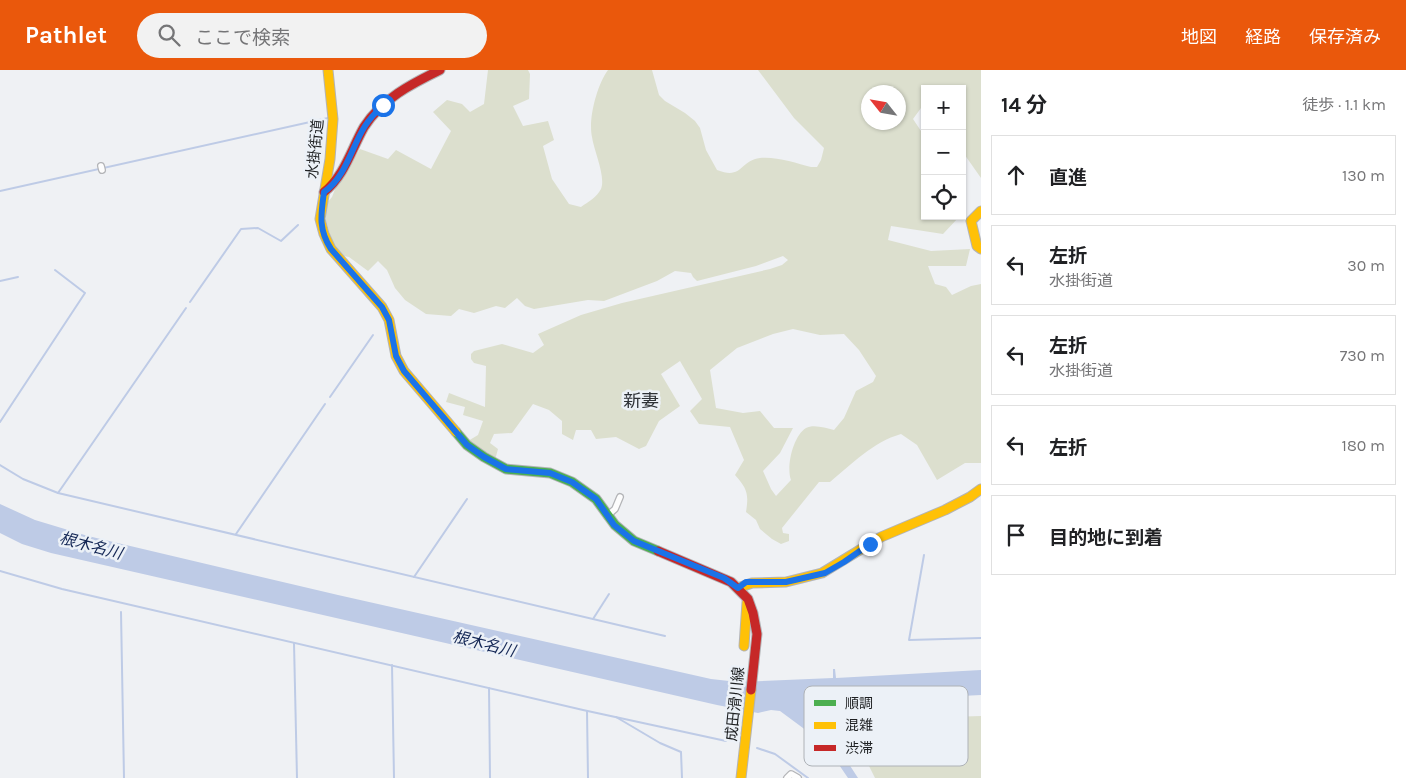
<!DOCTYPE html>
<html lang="ja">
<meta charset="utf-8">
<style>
:root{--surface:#fff;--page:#f2f2f2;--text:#202124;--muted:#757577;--line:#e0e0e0;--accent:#ea580c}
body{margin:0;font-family:Karla,"Noto Sans JP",sans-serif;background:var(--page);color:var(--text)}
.controls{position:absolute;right:15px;top:15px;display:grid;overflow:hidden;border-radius:0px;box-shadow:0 1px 4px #0004}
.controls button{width:45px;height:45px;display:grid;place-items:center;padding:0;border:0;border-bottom:1px solid var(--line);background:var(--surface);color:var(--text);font:25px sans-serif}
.compass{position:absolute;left:861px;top:15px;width:45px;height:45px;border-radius:50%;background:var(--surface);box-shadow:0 1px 4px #0004;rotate:301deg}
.stop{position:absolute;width:15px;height:15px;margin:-11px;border:4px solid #1a73e8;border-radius:50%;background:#fff}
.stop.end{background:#1a73e8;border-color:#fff;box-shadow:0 1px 5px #0008}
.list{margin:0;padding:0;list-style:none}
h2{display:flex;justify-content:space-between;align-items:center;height:65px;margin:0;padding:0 20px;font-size:21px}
h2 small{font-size:16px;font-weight:400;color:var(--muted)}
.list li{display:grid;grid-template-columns:32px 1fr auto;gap:15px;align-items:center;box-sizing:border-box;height:80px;margin:0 10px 10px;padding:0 10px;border:1px solid var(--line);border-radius:0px}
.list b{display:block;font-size:19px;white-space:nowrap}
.list p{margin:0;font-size:16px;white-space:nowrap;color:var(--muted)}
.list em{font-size:16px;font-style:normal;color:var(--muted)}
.icon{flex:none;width:28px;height:28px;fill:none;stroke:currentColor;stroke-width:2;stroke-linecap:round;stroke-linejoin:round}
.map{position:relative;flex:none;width:981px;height:708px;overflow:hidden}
header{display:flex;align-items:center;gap:30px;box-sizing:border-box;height:70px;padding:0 25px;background:var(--accent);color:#fff}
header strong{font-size:24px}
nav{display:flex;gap:28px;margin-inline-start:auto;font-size:18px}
.search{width:350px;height:45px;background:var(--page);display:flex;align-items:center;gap:12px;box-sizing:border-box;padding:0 18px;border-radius:28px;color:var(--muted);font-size:19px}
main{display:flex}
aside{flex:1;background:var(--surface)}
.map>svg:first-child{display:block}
</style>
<header>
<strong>Pathlet</strong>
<div class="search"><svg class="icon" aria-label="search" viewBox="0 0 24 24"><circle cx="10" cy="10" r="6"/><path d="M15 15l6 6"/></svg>ここで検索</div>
<nav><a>地図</a><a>経路</a><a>保存済み</a></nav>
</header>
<main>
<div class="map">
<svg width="981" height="708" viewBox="0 0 981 708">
<rect width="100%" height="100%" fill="#eff1f4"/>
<g fill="#dcdfce" fill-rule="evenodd">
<path d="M 488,0 L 528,0 L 530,4 L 529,29 L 513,36 L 523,56 L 548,51 L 554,70 L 543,76 L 552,109 L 569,134 L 581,137 C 588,132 597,127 601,119 C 606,107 594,81 592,67 C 588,49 597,15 608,0 L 652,0 L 659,25 L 665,31 L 685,43 L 695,51 L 700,58 L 706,80 L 717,100 C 743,110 739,91 760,88 C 774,86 797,93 811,97 L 817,97 L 821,90 L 824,78 L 794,48 L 758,0 L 981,0 L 981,108 L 962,81 L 962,19 L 925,19 L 925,40 L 921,38 L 913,49 L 925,67 L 925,146 L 959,147 L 943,164 L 891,156 L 888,170 L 931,181 L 970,179 L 966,196 L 928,196 L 935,214 L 946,217 L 952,225 L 971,216 L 981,214 L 981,393 L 965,393 L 937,410 L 917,375 L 901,364 C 873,372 852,394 830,412 L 819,412 L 782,458 L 783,463 L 789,464 L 789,471 L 781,474 L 772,469 L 760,459 L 756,450 L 746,442 C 749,423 747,419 735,405 L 744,390 L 730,357 L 699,354 L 690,341 L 702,329 L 680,291 L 661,304 L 680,336 L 659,351 L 646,376 L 639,379 L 616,367 L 596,369 L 591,360 L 576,360 L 573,370 L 562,364 L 562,351 L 549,340 L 533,334 L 512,363 L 494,364 L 490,373 L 498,379 L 495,390 L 468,371 L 478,365 L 483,351 L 463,345 L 465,337 L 446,332 L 449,323 L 485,337 L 486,296 L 474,293 L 471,289 L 471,284 L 474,281 L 502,274 L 533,283 L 544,275 L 538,264 L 581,245 L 622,233 L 770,199 L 782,195 L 788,190 L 783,186 L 756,196 L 697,211 L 693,207 L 691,203 L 675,201 L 657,211 L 604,231 L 588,230 L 534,239 L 525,236 L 517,228 L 505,238 L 496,236 L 474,243 L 459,239 L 451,246 L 426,244 L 405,230 L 395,218 L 387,200 L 378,191 L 368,201 L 349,187 L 344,186 L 335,176 L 330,165 L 326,150 L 326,134 L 332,127 L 337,114 L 360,79 L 388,89 L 396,80 L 431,99 L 451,61 L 433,42 L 447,30 L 462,34 L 470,42 L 484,34 ZM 868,22 L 898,22 L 898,52 L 868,52 ZM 793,259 L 820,265 L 844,264 L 859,280 L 876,306 L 873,312 L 856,321 L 844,348 L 834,360 C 825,358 814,354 806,358 C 793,366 786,397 791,410 L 776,426 L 771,419 L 763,401 L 780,383 L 793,358 L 774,358 L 760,341 L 743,343 L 716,338 L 710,300 L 737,278 L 773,264 Z"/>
<polygon points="916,642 917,648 981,646 981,708 875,708 857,672 839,657 837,653 839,648 848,646"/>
</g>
<polygon fill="#becbe6" points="0,434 35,450 88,466 338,525 711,609 738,612 833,608 833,599 835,599 836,608 981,600 981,625 902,629 819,630 811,632 806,641 808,646 836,674 858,708 848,708 833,686 803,658 780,641 771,640 758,643 717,635 51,483 22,474 0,463"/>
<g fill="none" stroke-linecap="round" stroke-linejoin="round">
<g stroke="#becbe6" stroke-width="2">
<polyline points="0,121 328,48"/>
<polyline points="0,211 18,207"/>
<polyline points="190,232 241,159 258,158 281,171 298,155"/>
<polyline points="330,327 373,265"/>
<polyline points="0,352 85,223 55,200"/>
<polyline points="0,395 23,409 58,423 665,566"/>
<polyline points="58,423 186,238"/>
<polyline points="236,464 325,334"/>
<polyline points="924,485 909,570 981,568"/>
<polyline points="0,501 62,519 583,640 726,671"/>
<polyline points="414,507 467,429"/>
<polyline points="121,542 124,708"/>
<polyline points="593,549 609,524"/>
<polyline points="294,573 297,708"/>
<polyline points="392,595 394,708"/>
<polyline points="489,618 490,708"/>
<polyline points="893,639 893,629"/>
<polyline points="587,641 588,708"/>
<polyline points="616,647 660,673 681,682 682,708"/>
<polyline points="757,678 775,684 808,708"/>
</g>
<defs>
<g id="street">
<polyline points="101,96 102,100"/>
<polyline points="607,446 615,439 620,427"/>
<polyline points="787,708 791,704 798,708"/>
</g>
<polyline id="fast" points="456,362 467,375 484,387 506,399 550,403 572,412 596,429 615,455 634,471 658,481"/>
<g id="slow">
<polyline points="328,0 333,49 330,89 320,149 324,164 331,179 382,237 389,250 396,286 404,301 456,362"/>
<polyline points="981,141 971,151 977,176 981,179"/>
<polyline points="738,518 752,513 786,512 822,503 881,467 945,440 970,427 981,419"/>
<polyline points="744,576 747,532"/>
<polyline points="741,708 751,620"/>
</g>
<g id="jam">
<path d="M 324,122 C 345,105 351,80 364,57 C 382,29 411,14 440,0"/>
<polyline points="658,481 731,512 748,529 753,543 757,564 751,620"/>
</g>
</defs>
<use href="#street" stroke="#b3b4b7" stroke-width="8"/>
<use href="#fast" stroke="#b3b4b7" stroke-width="11"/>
<use href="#slow" stroke="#b3b4b7" stroke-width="11"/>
<use href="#jam" stroke="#b3b4b7" stroke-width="11"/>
<use href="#street" stroke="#fdfdfd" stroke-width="5.5"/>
<use href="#fast" stroke="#4caf50" stroke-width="9"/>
<use href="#slow" stroke="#ffc107" stroke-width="9"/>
<use href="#jam" stroke="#c62828" stroke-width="9"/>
</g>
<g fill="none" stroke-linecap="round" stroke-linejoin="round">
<path stroke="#1a73e8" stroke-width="6" d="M 383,35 C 377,41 370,48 365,56 C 351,78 346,107 324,122 C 321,144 318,159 331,179 L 382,237 L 389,250 L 396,286 L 404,301 L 467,375 L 484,387 L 506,399 L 550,403 L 572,412 L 596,429 L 614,455 L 634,471 L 724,508 L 738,518 L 746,512 L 786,512 L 825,503 L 844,492 L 870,474"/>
</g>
<g text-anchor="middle" stroke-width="5" stroke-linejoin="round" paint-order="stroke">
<g font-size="15" fill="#1e2022" stroke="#ecf1f7">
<text transform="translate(315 79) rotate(-84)" y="5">水掛街道</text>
<text transform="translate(735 634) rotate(-84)" y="5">成田滑川線</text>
</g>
<g font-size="16" font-style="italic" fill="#152856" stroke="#ecf1f7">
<text transform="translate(91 475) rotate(15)" y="6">根木名川</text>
<text transform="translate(484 573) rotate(14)" y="6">根木名川</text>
</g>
<g font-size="18" fill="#2e3237" stroke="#ecf1f7">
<text x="641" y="337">新妻</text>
</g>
</g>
<rect x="804" y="616" width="164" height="80" rx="8" fill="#ecf1f7" stroke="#aeb2b7" stroke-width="1"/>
<rect x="814" y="630" width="22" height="6" fill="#4caf50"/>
<rect x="814" y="652" width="22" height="7" fill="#ffc107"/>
<rect x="814" y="675" width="22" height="6" fill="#c62828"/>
<g font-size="14" fill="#1e2022">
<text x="845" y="638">順調</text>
<text x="845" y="660">混雑</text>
<text x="845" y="683">渋滞</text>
</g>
</svg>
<div class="controls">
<button>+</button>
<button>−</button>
<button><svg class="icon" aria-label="locate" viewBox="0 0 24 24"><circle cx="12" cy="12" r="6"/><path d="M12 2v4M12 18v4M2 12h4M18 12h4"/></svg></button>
</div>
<svg class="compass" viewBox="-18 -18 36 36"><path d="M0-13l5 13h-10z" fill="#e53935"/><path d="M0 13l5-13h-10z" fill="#757577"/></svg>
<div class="stop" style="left:383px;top:35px"></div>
<div class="stop end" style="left:870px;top:474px"></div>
</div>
<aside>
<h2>14 分<small>徒歩 · 1.1 km</small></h2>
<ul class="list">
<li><svg class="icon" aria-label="ahead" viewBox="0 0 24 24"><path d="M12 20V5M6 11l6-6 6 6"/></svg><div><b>直進</b></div><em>130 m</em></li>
<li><svg class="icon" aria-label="left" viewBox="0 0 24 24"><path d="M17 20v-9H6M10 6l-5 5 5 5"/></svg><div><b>左折</b><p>水掛街道</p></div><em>30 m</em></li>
<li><svg class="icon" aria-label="left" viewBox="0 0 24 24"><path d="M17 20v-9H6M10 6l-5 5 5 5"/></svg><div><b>左折</b><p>水掛街道</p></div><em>730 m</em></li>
<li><svg class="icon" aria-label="left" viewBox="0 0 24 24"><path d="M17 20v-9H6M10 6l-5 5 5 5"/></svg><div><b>左折</b></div><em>180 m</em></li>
<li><svg class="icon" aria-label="arrive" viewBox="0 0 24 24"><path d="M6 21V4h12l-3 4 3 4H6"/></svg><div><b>目的地に到着</b></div></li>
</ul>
</aside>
</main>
